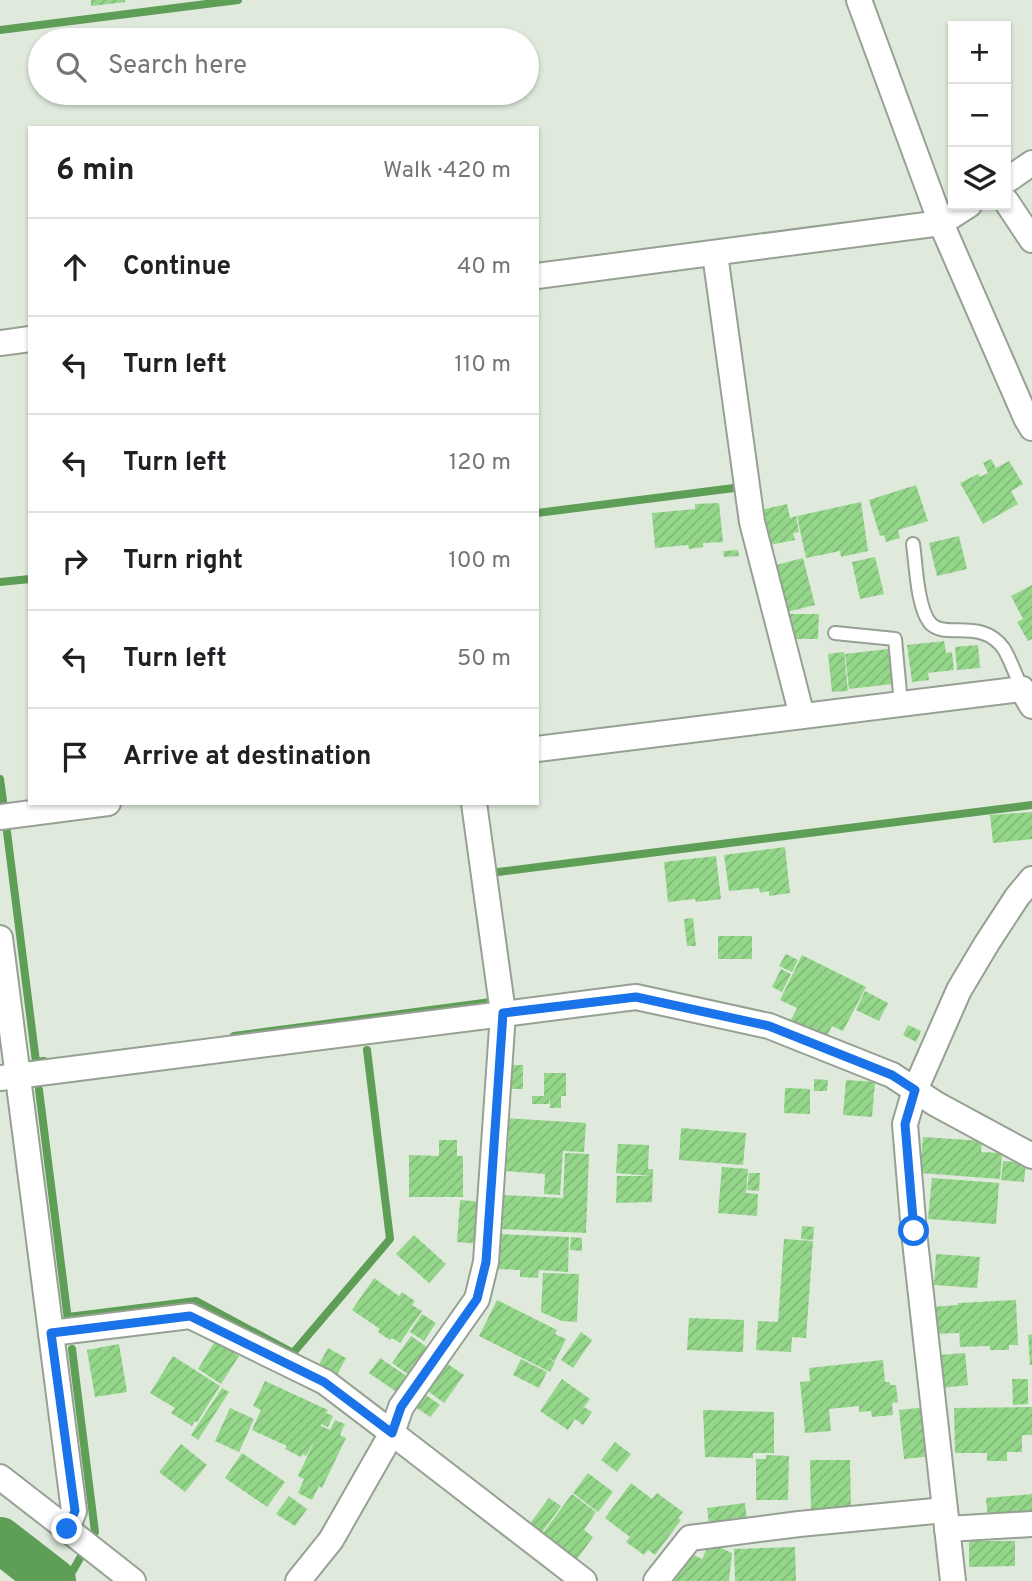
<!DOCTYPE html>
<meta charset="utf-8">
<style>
:root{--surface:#fff;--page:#f6f6f6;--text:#202124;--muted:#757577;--line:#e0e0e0}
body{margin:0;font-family:Overpass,sans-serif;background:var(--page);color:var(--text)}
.controls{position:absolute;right:21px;top:21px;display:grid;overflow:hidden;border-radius:0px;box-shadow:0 2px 5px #0004}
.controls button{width:63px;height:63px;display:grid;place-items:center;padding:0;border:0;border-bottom:2px solid var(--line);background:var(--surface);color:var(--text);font:35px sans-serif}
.stop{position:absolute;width:21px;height:21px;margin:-16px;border:5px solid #1a73e8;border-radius:50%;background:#fff}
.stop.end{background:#1a73e8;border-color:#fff;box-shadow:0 2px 7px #0008}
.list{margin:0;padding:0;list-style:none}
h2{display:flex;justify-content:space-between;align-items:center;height:91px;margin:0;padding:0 28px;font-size:30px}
h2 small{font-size:23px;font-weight:400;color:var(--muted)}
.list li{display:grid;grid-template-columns:46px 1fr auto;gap:21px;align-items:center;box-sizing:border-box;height:98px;padding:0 28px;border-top:2px solid var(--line)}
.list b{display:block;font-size:26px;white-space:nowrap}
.list em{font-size:23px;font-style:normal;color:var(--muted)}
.icon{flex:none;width:38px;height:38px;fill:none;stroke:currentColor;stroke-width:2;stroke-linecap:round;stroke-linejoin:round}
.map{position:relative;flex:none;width:1032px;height:1581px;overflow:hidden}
.search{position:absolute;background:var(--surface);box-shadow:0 2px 5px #0004;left:28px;top:28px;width:511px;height:77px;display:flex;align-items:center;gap:18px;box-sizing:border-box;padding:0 24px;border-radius:38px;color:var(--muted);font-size:26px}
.panel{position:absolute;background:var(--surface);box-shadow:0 2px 5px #0004;left:28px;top:126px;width:511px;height:679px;border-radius:0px}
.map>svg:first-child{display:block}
</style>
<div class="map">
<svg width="1032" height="1581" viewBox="0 0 1032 1581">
<defs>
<pattern id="building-hatch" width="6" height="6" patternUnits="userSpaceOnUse" patternTransform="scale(1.75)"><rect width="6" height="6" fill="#94d68a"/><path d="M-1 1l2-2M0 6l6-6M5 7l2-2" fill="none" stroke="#80b877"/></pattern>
</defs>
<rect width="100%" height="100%" fill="#dfeadd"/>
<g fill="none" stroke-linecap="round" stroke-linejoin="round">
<g stroke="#5e9e56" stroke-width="8">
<polyline points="0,30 238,0"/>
<polyline points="537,513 734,488"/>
<polyline points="0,582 30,579"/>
<polyline points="0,779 4,808"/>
<polyline points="7,832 36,1062 44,1061"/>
<polyline points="498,872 1032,805"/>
<polyline points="234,1036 491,1002"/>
<polyline points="39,1090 68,1320"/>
<polyline points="68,1317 196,1301 293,1353 390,1239 367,1050"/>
<polyline points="72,1349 95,1532 91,1539"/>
<polyline points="67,1581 80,1558"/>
</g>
<polyline stroke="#5e9e56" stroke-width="46" points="0,1540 53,1581"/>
</g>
<g fill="url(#building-hatch)">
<polygon points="91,0 125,0 125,2 91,6"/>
<polygon points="991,459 996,468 1009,461 1023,484 1011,491 1018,504 983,524 960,483 978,474 980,477 988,473 983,463"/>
<polygon points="916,485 928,521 898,530 900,538 886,542 884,535 880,536 869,500"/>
<polygon points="861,502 868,551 841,557 840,551 806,558 797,516"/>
<polygon points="719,503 723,542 703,543 703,547 689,549 688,545 655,548 652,513 695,509 695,504"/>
<polygon points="787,504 790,518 796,516 799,532 793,533 795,540 769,545 761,510"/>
<polygon points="959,536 967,569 937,576 929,543"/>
<polygon points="738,550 739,556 724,557 723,551"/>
<polygon points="875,557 884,594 860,599 852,562"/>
<polygon points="803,558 815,605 787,612 776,565"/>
<polygon points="1032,585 1032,639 1028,641 1017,622 1023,619 1011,596"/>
<polygon points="790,614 819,614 818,639 790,639"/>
<polygon points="944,641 946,653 952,652 954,670 928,673 929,680 912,682 907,645"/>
<polygon points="978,645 980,668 957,670 955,647"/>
<polygon points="888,649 892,684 849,689 845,654"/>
<polygon points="844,652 848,691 832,692 828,654"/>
<polygon points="1032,812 1032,839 993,843 990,815"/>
<polygon points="785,847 790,893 769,896 769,891 760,893 759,888 729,891 724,855"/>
<polygon points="716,856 721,899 696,902 695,899 668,902 664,862"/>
<polygon points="693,918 696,946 687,946 684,919"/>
<rect x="718" y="936" width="34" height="23"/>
<polygon points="786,954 798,960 792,972 779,966"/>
<polygon points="802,955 866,987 843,1031 832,1026 826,1038 791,1020 797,1008 780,1000"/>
<polygon points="781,969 791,974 782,992 772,987"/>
<polygon points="865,991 888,1003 879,1021 856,1010"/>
<polygon points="908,1025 921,1031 916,1042 903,1035"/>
<rect x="512" y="1065" width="11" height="24"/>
<polygon points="544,1073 566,1073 566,1096 561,1096 561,1108 550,1108 550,1096 549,1104 532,1104 532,1096 544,1096"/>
<polygon points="814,1079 828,1080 827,1091 814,1091"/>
<polygon points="846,1080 875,1082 872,1117 843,1115"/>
<polygon points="785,1088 810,1089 810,1114 784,1113"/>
<polygon points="506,1118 586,1123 584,1152 563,1151 560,1195 544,1194 545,1174 506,1171 509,1133 505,1133"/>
<polygon points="681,1128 746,1133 743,1165 679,1160"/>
<polygon points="923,1137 982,1141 981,1152 1002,1153 1000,1179 920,1173"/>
<polygon points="439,1140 457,1140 457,1156 463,1156 463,1197 409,1197 409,1155 439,1156"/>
<polygon points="618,1144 649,1145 648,1169 653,1169 652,1202 616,1203 617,1176 650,1176 616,1173"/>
<polygon points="565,1153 589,1154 586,1233 500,1229 501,1195 563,1198"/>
<polygon points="1003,1161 1026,1163 1024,1182 1001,1180"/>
<polygon points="722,1167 748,1169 746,1193 758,1194 757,1216 718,1213"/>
<polygon points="749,1173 760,1173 759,1191 747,1190"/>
<polygon points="932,1178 999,1183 996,1224 928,1219"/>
<polygon points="460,1200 484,1202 481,1244 457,1242"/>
<polygon points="802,1226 814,1227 813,1240 801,1239"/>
<polygon points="498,1234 569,1237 568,1272 539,1270 538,1278 520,1277 520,1270 496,1269"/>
<polygon points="414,1235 446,1264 429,1283 396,1254"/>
<polygon points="571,1237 582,1238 582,1251 570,1250"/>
<polygon points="784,1239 813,1241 806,1338 792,1337 791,1352 756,1350 758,1321 778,1322"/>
<polygon points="936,1254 980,1257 977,1288 934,1285"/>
<polygon points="543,1273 579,1274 577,1322 562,1321 541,1312"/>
<polygon points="374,1278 399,1296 402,1292 415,1301 412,1305 422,1311 400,1343 392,1338 390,1340 378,1332 380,1329 352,1310"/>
<polygon points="497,1300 557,1330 555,1334 566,1339 555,1361 544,1356 555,1362 550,1372 479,1336"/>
<polygon points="1016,1300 1018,1345 1009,1345 1009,1350 990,1350 990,1346 960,1347 959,1323 959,1333 933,1334 932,1307 958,1305 958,1303"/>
<polygon points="422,1314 436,1323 424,1341 410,1332"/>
<polygon points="689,1318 744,1320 743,1352 687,1350"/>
<polygon points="581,1332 592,1340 573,1368 561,1360"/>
<polygon points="1032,1334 1032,1365 1030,1365 1028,1335"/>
<polygon points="411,1336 431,1350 412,1377 392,1363"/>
<polygon points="215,1341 239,1356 221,1384 198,1369"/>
<polygon points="119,1344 127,1392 95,1397 87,1350"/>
<polygon points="328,1348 346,1358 335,1379 316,1370"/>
<polygon points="965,1353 968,1385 942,1388 939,1355"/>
<polygon points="173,1356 220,1386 197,1422 195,1421 192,1426 171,1413 175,1408 150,1393"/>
<polygon points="380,1358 411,1379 401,1395 369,1373"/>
<polygon points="521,1359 547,1372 539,1388 513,1375"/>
<polygon points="883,1360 885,1382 890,1382 890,1385 896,1385 898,1402 892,1403 893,1415 872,1417 871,1411 859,1412 859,1406 829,1409 831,1431 805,1433 800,1382 810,1381 809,1368"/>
<polygon points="443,1361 464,1375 444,1403 424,1388"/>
<polygon points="562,1379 590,1399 584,1407 592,1412 583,1425 575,1419 568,1430 540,1411"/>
<polygon points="1012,1379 1028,1379 1028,1404 1013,1405"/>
<polygon points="265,1381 328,1410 326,1413 333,1416 328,1427 321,1424 321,1426 330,1430 335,1420 345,1424 340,1435 346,1438 322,1488 319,1486 312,1500 298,1493 304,1479 298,1476 315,1440 306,1456 303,1454 301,1457 285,1449 287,1446 252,1430 261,1410 253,1406"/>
<polygon points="222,1388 229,1392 198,1440 191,1435"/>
<polygon points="423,1393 440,1405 430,1417 414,1406"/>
<polygon points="928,1407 933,1456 904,1459 899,1410"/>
<polygon points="1032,1407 1032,1435 1022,1435 1022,1452 1007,1452 1007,1461 987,1461 987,1453 955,1453 954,1408"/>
<polygon points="230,1408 254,1419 239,1452 215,1441"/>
<polygon points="703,1410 774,1412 774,1453 753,1453 753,1458 705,1457"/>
<polygon points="615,1442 631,1454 617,1472 601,1460"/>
<polygon points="181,1444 207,1465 185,1492 159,1472"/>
<polygon points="242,1453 285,1482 267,1507 225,1478"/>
<polygon points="766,1455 789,1456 788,1500 756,1500 756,1459 766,1459"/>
<polygon points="810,1460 850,1460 851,1512 811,1513"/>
<polygon points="588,1473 613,1492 598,1512 573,1493"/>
<polygon points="631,1483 652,1499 657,1493 683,1512 678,1518 681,1520 655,1555 648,1550 644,1555 626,1542 630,1537 605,1518"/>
<polygon points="572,1494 596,1512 584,1530 593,1537 575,1562 540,1537"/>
<polygon points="1032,1494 1032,1515 988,1519 986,1498"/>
<polygon points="289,1496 307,1509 295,1526 276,1514"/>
<polygon points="549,1498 561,1506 540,1535 528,1526"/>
<polygon points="745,1503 748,1528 710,1532 707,1508"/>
<polygon points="969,1541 1015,1541 1015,1566 969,1567"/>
<polygon points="710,1543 732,1553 729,1581 671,1581 685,1551 702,1559"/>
<polygon points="795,1547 796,1581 735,1581 734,1549"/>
</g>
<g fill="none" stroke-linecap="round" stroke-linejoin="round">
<defs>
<g id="service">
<path d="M 913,544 C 916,564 917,607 930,623 C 945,640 982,617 1004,649 C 1011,661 1016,676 1022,689"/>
<polyline points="835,633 895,639 901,704"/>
</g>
<g id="minor">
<polyline points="859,0 941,223 1026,418 1032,428"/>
<polyline points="1006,181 1032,163"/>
<polyline points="1006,201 1032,240"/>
<polyline points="715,254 752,522 802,716"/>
<polyline points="537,276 941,223 969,205"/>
<polyline points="0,343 30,339"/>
<polyline points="537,749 1022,689 1032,706"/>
<polyline points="474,803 503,1013 486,1262 477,1299 401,1407 392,1433 584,1581"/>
<polyline points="0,817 108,803"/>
<polyline points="0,938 74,1511 67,1529 0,1477"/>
<polyline points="0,1078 636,997 769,1026 892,1075 936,1104 1032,1156"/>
<polyline points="51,1333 190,1316 325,1382 392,1433 331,1540 298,1581"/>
<polyline points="67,1529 133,1581"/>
<polyline points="947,1529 1032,1524"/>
<polyline points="656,1581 690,1538 799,1524 945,1510"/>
<polyline points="953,1581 914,1232 905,1124 915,1090 959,990 987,943 1017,897 1032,879"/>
</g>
</defs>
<use href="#service" stroke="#96a194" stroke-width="16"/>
<use href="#minor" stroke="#96a194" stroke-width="28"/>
<use href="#service" stroke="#fff" stroke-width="12"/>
<use href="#minor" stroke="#fff" stroke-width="24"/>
</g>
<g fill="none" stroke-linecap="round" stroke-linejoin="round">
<polyline stroke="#1a73e8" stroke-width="9" points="67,1529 75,1511 51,1333 190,1316 324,1382 392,1433 401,1407 477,1299 486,1262 503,1013 636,997 769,1026 892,1075 915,1090 905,1124 914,1231"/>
</g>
</svg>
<div class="controls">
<button>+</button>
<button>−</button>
<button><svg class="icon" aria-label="layers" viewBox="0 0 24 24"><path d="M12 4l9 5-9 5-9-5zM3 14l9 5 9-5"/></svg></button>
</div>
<div class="stop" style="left:914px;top:1231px"></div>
<div class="stop end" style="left:67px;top:1529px"></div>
<div class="search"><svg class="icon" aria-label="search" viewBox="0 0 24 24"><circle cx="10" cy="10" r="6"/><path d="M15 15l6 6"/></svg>Search here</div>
<section class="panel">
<h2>6 min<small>Walk · 420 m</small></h2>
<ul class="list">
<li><svg class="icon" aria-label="ahead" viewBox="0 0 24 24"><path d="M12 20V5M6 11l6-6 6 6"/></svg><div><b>Continue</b></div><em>40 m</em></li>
<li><svg class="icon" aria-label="left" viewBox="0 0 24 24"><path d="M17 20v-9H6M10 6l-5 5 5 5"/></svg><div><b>Turn left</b></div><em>110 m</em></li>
<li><svg class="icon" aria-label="left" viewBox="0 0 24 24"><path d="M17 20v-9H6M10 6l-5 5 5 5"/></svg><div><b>Turn left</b></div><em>120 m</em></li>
<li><svg class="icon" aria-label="right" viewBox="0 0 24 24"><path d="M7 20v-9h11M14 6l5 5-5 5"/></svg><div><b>Turn right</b></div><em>100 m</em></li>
<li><svg class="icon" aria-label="left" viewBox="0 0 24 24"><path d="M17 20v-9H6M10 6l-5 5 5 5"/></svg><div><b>Turn left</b></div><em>50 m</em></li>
<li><svg class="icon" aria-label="arrive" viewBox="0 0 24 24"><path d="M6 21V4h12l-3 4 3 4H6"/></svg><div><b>Arrive at destination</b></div></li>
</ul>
</section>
</div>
